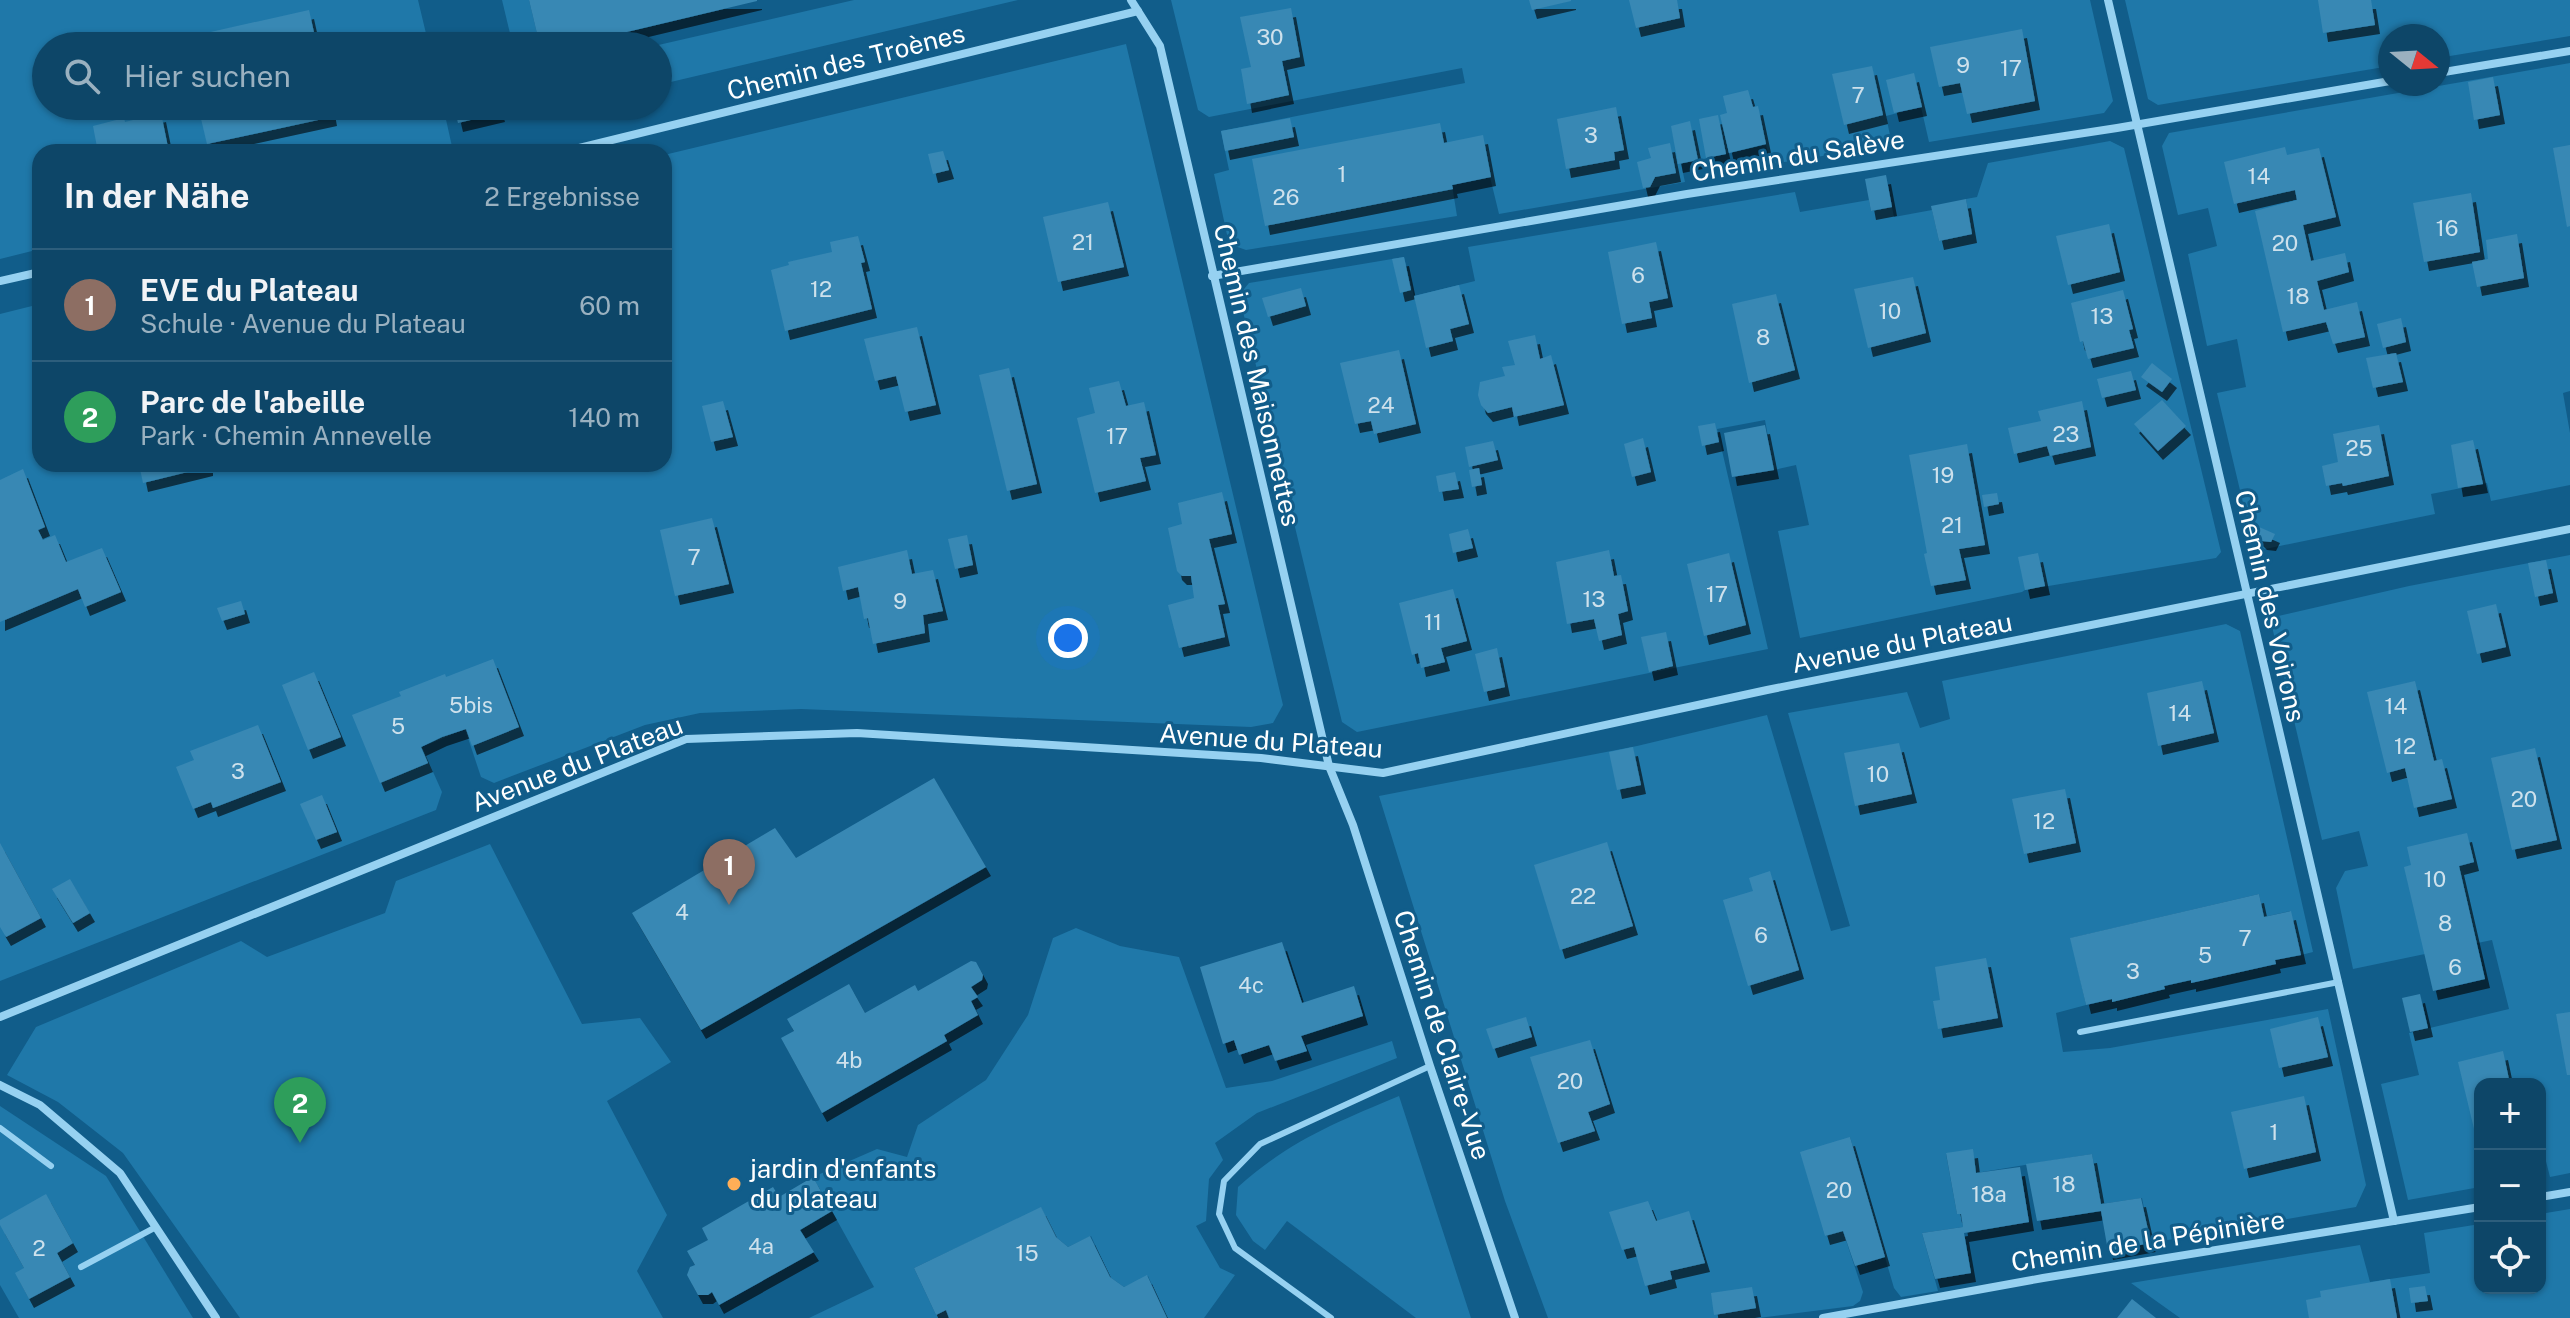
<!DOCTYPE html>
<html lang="de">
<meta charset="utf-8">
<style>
:root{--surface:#0d4668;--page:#164d6e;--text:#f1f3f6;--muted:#9ab1c0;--line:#2d5e7c;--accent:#8c9099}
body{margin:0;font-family:"Public Sans",sans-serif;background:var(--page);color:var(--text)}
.controls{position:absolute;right:24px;bottom:24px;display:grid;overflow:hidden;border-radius:16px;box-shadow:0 2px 6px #0004}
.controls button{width:72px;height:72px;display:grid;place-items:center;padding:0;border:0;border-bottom:2px solid var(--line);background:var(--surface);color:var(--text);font:40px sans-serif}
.compass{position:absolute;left:2378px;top:24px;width:72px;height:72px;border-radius:50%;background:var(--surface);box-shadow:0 2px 6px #0004;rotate:108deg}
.you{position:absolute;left:1068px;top:638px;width:28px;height:28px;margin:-20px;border:6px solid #fff;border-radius:50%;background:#1a73e8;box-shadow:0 0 0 12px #1a73e833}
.badge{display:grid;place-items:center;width:52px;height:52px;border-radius:50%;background:var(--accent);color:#fff;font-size:26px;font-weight:700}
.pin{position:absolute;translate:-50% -66px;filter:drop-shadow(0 2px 4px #0008)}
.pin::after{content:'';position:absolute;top:42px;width:28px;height:24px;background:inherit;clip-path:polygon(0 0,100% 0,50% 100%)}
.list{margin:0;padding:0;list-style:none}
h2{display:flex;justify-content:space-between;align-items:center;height:104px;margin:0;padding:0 32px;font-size:34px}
h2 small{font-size:26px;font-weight:400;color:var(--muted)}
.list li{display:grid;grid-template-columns:52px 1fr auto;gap:24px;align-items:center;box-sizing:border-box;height:112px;padding:0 32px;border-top:2px solid var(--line)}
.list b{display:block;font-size:30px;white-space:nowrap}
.list p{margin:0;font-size:26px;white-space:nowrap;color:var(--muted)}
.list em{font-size:26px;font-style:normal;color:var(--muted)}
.icon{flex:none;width:44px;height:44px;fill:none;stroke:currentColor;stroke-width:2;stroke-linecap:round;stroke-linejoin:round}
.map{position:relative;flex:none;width:2570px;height:1318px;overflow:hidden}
.search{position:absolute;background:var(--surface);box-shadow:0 2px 6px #0004;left:32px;top:32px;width:640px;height:88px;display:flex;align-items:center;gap:20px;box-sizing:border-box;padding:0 28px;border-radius:44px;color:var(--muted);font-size:30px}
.panel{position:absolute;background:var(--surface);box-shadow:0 2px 6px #0004;left:32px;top:144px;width:640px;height:328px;border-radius:24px}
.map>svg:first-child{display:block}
</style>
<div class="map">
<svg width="2570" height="1318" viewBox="0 0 2570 1318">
<defs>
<filter id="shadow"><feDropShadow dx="5" dy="9" stdDeviation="0" flood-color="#0009"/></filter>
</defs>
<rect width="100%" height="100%" fill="#115d8a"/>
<g fill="#1f78a9">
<polygon points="0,0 418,0 429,46 46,46 46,106 443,106 453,151 40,152 40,249 0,259"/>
<polygon points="502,0 529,0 540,46 513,46"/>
<polygon points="854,0 1018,0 658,85 658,46 654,46"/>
<polygon points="1171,0 2090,0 2113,101 2104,113 1929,142 1921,107 1886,116 1892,145 1771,164 1766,145 1681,164 1685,182 1499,214 1490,177 1452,185 1457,216 1246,250 1229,244 1214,174 1229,170 1221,131 1465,83 1462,68 1209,117 1198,110"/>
<polygon points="2125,0 2570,0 2570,36 2438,58 2438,36 2390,36 2390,66 2158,105 2148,99"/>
<polygon points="1126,44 1283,705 1273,723 1251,727 801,709 700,713 645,725 494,783 481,777 465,729 422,747 442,792 436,810 0,981 0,314 40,304 40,464 664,464 664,155"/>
<polygon points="2570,63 2570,391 2563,393 2570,433 2570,485 2491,501 2487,483 2431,494 2435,514 2265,549 2252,541 2217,393 2246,387 2237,339 2207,346 2188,254 2217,246 2208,208 2178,215 2162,146 2169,133"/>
<polygon points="2110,141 2124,148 2221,552 2216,558 2025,590 2022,592 1800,638 1778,531 1809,525 1796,465 1774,470 1765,420 1717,429 1768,649 1357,732 1342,722 1239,295 1249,283 1404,257 1414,296 1475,281 1468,247 1795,192 1800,212 1869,200 1871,211 1892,207 1894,217 1932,210 1939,241 1972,233 1966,199 1977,197 1988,163"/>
<polygon points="2570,555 2570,1173 2550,1177 2540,1138 2540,1084 2480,1084 2480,1187 2408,1200 2381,1084 2419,1075 2409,1033 2509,1009 2492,940 2353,969 2336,888 2345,871 2368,866 2359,831 2322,840 2270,618 2409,586"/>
<polygon points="2226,624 2240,631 2313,952 2301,955 2290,911 2264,917 2259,894 2071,938 2086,1005 2056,1013 2063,1052 2110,1048 2328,1009 2366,1185 2356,1207 2151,1243 2142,1198 2101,1204 2092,1154 1976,1173 1972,1150 1946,1154 1957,1214 1961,1214 1963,1227 1922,1233 1938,1291 1901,1297 1894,1288 1850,1137 1825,1236 1843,1231 1863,1292 1860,1301 1853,1306 1759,1318 1548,1318 1505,1201 1379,796 1637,746 1767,715 1831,931 1850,926 1788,713 1907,692 1920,728 1950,719 1942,681"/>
<polygon points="490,844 582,1024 640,1018 671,1062 607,1101 667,1215 637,1271 663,1318 240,1318 123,1153 58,1102 7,1075 36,1027 241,941 267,957 385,913 396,881"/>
<polygon points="1076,928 1120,946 1179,957 1226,1088 1272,1081 1392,1041 1397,1058 1257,1113 1215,1143 1223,1160 1209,1179 1206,1221 1196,1226 1220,1268 1235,1275 1204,1318 1167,1318 1148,1276 1124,1287 1110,1277 1091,1236 1068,1247 1056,1237 1041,1208 914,1268 936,1315 946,1310 949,1318 809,1318 874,1287 813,1177 877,1149 907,1157 918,1125 986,1080 1028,1015 1053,938"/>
<path d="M 1399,1096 L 1471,1318 L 1416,1318 L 1287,1221 L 1265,1250 L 1253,1241 L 1236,1215 L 1238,1187 C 1289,1141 1337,1122 1399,1096 Z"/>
<polygon points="0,1106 106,1176 193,1318 19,1318 0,1285"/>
<polygon points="2570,1209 2570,1318 2180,1318 2131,1283 2360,1245 2370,1282 2430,1273 2424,1233 2480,1224 2480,1288 2540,1288 2540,1214"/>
</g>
<g fill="#3988b4" filter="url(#shadow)">
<polygon points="529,0 757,0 757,1 568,46 540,46"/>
<polygon points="1529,0 1571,0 1571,1 1532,10"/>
<polygon points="1629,0 1677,0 1680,18 1636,28"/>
<polygon points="2318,0 2371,0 2375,25 2323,33"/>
<polygon points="1291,8 1300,57 1282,61 1289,95 1247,104 1241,69 1251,67 1240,17"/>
<polygon points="309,10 317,46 186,46 184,38"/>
<polygon points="2022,29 2035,101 1967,114 1960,83 1939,87 1930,47"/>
<polygon points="1872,66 1883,115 1844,125 1832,74"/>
<polygon points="1914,73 1922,107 1894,113 1886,80"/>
<polygon points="2493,77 2500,115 2474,120 2468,82"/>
<polygon points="1748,90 1753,107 1758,106 1766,144 1729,153 1720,115 1727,113 1723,96"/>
<polygon points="198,106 330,106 332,117 207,144"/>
<polygon points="454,106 498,106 500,113 458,123"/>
<polygon points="1616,107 1624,150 1614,152 1615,160 1566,169 1557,119"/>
<polygon points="161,113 169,152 98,152 93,126 124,118 125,122"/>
<polygon points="1718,115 1726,154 1706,158 1699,119"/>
<polygon points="1290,118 1294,137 1225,151 1221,131"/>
<polygon points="1690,121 1698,160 1678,164 1671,126"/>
<polygon points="1440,123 1444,143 1483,135 1491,177 1452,185 1453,189 1265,226 1252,159"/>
<polygon points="1670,143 1676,173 1655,177 1650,187 1643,188 1637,162 1651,158 1648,148"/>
<polygon points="2570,145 2570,226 2567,227 2553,148"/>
<polygon points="2285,147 2287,155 2319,148 2336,217 2303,225 2311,261 2345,253 2349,272 2317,281 2324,310 2357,302 2365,337 2333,344 2326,322 2283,332 2255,211 2297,200 2295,190 2234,204 2224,162"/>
<polygon points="943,151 949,170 933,174 928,154"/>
<polygon points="1886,175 1892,207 1871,211 1865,179"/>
<polygon points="2471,193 2480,252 2424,262 2413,203"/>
<polygon points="1966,199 1972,234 1939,241 1931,206"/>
<polygon points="1108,202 1124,267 1058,282 1043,217"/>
<polygon points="2109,224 2120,272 2068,285 2056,236"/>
<polygon points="2517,234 2524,278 2477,287 2472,262 2488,259 2486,240"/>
<polygon points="858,236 865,262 861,263 872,309 785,331 771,270 789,265 788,262 832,252 830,242"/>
<polygon points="1656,242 1668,298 1649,302 1652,318 1622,324 1608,252"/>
<polygon points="1404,257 1411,290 1400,293 1392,259"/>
<polygon points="1913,277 1926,333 1868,348 1854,289"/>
<polygon points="1459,285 1469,324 1450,329 1453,341 1426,348 1414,296"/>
<polygon points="1301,288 1306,306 1268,317 1262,298"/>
<polygon points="2123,290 2133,329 2129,330 2134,348 2088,359 2083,341 2080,342 2071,303"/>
<polygon points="1776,294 1795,370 1749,383 1732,304"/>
<polygon points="2401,318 2406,342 2383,348 2377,324"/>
<polygon points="917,327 936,405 905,412 896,376 875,381 864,339"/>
<polygon points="1535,335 1540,359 1551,355 1564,405 1514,417 1512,407 1488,413 1481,405 1478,395 1480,382 1505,376 1502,367 1515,365 1508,341"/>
<polygon points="1399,350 1416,424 1374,434 1371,421 1355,424 1340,363"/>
<polygon points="2396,353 2403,382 2373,388 2366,358"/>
<polygon points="2152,363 2172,379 2162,392 2141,377"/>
<polygon points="1009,368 1037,484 1007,491 979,375"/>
<polygon points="2131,371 2136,390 2102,398 2097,379"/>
<polygon points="1119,381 1126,406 1144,402 1156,455 1140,458 1146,481 1095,493 1077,418 1095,413 1089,388"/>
<polygon points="2162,400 2186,426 2158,451 2134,424"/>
<polygon points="723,401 733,437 711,442 702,406"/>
<polygon points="2082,401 2091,447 2050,456 2047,446 2014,454 2008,428 2041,421 2038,411"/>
<polygon points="1715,423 1719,442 1702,446 1698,426"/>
<polygon points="1765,425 1774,470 1732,477 1724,433"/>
<polygon points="2379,425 2389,476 2343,486 2342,483 2326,486 2322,466 2338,462 2333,434"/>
<polygon points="1643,438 1651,472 1632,477 1624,444"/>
<polygon points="2473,440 2483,484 2458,488 2451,445"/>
<polygon points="1493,441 1498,460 1469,467 1465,447"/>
<polygon points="1967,444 1985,545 1959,549 1966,580 1931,586 1924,554 1927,553 1909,455"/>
<polygon points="139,464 208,464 208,467 143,483"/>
<polygon points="1479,468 1482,485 1472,487 1469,470"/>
<polygon points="23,469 45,527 38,530 43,540 55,535 66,562 102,548 121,592 85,607 78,589 0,622 0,480"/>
<polygon points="1455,472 1459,489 1439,492 1436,476"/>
<polygon points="1222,492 1232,534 1209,539 1225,604 1218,605 1225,637 1179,648 1168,605 1194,598 1191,576 1182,576 1177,571 1168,528 1182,524 1178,503"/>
<polygon points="1997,493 1999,504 1984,507 1982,495"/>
<polygon points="712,518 729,584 675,596 660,530"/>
<polygon points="2259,527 2275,534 2271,542 2262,541 2256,535"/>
<polygon points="1468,529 1473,548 1453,553 1449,534"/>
<polygon points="967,535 973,565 955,569 948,539"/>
<polygon points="907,550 912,574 933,570 943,611 923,615 925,633 873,644 868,618 864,619 858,587 843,591 838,567"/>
<polygon points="1609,550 1614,576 1621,575 1628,611 1618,614 1622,635 1599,641 1594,619 1567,624 1556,562"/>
<polygon points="1729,553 1746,625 1704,636 1687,564"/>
<polygon points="2038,553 2045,586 2025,590 2018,557"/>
<polygon points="2546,560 2553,593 2535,597 2528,563"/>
<polygon points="1453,589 1467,641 1441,648 1445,662 1421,668 1418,653 1412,655 1399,603"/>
<polygon points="241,601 245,614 222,621 217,608"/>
<polygon points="2496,604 2506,647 2477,654 2467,611"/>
<polygon points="1666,632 1673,666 1649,672 1641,637"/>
<polygon points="1497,648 1505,687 1484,692 1475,654"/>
<polygon points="493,659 519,727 472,746 466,729 442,737 421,747 428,763 380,783 352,715 401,696 399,692 445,674 446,677"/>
<polygon points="314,672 341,737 308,750 282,685"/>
<polygon points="2202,681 2214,733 2158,746 2147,693"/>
<polygon points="2415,681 2434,761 2442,759 2452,799 2414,808 2405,768 2387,773 2367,692"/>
<polygon points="258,725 281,782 213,808 211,802 193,809 176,767 194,760 190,751"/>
<polygon points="1899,743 1912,794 1855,806 1844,753"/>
<polygon points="1633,747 1641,785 1617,790 1609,752"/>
<polygon points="2535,748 2557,840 2512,850 2491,758"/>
<polygon points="934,778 986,867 701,1030 632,913 775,828 796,858"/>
<polygon points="2065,789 2076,843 2024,854 2012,799"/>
<polygon points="322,795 337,832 316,840 300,804"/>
<polygon points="2467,833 2474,862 2459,866 2485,979 2433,991 2404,867 2411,865 2407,847"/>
<polygon points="1607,842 1633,926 1560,950 1534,865"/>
<polygon points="0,843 41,918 6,937 0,927"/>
<polygon points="1770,871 1799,970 1748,986 1723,900 1753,891 1749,878"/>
<polygon points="70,879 90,913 73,923 52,889"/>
<polygon points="2259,894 2264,917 2291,911 2301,955 2275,960 2276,964 2191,983 2191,980 2164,986 2165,989 2112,1002 2112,999 2086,1005 2070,938"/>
<polygon points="1282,942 1302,1003 1354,986 1363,1016 1301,1036 1307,1051 1275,1061 1269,1045 1239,1055 1234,1040 1223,1044 1200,967"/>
<polygon points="1986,958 1998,1018 1938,1029 1933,1001 1940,1000 1935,967"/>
<polygon points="971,961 976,962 983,975 982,980 971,987 978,997 971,1001 978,1015 944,1035 947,1041 822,1113 781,1038 794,1031 787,1019 849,984 865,1013 915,985 918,991"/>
<polygon points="2420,994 2428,1028 2410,1032 2402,998"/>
<polygon points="2570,1012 2570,1075 2567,1075 2556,1014"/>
<polygon points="1526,1017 1532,1037 1493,1049 1486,1029"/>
<polygon points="2318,1017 2328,1057 2279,1068 2270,1029"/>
<polygon points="1590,1040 1610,1104 1588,1112 1595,1131 1558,1143 1530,1057"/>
<polygon points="2503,1051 2510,1084 2480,1084 2480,1132 2475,1133 2458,1062"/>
<polygon points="2304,1096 2316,1152 2244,1169 2231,1112"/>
<polygon points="1850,1137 1885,1257 1855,1266 1843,1231 1825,1236 1800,1152"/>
<polygon points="1973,1149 1976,1173 2020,1167 2029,1222 1964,1233 1971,1273 1935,1279 1922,1233 1963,1227 1961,1214 1957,1214 1946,1153"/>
<polygon points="2092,1154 2101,1204 2141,1198 2151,1243 2108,1251 2101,1211 2037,1221 2026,1164"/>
<polygon points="813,1177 832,1211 800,1230 814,1252 719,1305 712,1292 708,1295 698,1295 687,1275 690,1267 695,1265 687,1251 708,1240 702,1228 773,1187 779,1197"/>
<polygon points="46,1194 73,1243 57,1253 70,1277 29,1299 15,1273 24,1268 0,1225 0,1220"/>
<polygon points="1648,1201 1656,1221 1689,1211 1705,1263 1670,1271 1672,1279 1645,1286 1634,1247 1622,1250 1609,1212"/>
<polygon points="1041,1207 1056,1237 1068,1247 1090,1236 1110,1277 1124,1287 1147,1275 1167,1318 949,1318 946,1310 936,1315 914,1268"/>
<polygon points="2390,1279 2397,1318 2309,1318 2306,1300 2321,1297 2320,1291"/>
<polygon points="2425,1286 2428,1301 2411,1303 2409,1288"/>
<polygon points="1752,1287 1756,1308 1714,1315 1711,1293"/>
<polygon points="2132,1299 2156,1318 2117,1318"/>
</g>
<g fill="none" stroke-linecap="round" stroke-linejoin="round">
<g stroke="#96d1f1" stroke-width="6">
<polyline points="2080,1032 2339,982"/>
<polyline points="0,1128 51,1166"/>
<polyline points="81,1267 156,1227"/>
<polyline points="1331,1318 1235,1248 1219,1214 1224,1181 1260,1144 1430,1066"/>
</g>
<g stroke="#96d1f1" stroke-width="8">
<polyline points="1131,0 1160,46 1329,766 1353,825 1430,1066 1515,1318"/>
<polyline points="2108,0 2394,1221"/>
<polyline points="2438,73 2570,51"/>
<polyline points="563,152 1138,11"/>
<polyline points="1212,276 1687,194 2117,128 2390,81"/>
<polyline points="0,281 40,272"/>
<polyline points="0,1017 686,739 857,733 1261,758 1383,773 1767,690 2570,529"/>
<polyline points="0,1085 40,1105 120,1173 216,1318"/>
<polyline points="2540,1197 2570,1192"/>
<polyline points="1823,1318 2043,1278 2480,1207"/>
</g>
</g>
<circle fill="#ffae57" stroke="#115d8a" stroke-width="3" cx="734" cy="1184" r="8"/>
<g text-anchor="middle" stroke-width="6" stroke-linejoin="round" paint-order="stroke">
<g font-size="22" fill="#cee1ec">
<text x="1270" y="45">30</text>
<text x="1963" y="73">9</text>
<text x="2011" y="76">17</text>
<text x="1858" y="103">7</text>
<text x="1591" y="143">3</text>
<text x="1342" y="182">1</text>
<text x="2259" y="184">14</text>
<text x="1286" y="205">26</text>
<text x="2447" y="236">16</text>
<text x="1083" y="250">21</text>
<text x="2285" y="251">20</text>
<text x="1638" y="283">6</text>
<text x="821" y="297">12</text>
<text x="2298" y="304">18</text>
<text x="1890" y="319">10</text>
<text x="2102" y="324">13</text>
<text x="1763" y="345">8</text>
<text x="1381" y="413">24</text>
<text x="2066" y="442">23</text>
<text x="1117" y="444">17</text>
<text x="2359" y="456">25</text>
<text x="1943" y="483">19</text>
<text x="1952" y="533">21</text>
<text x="694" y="565">7</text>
<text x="1717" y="602">17</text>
<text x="1594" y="607">13</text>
<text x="900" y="609">9</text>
<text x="1433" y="630">11</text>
<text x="471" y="713">5bis</text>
<text x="2396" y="714">14</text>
<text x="2180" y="721">14</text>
<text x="398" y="734">5</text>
<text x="2405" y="754">12</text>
<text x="238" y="779">3</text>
<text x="1878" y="782">10</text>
<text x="2524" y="807">20</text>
<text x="2044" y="829">12</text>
<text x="2435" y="887">10</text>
<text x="1583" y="904">22</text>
<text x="682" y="920">4</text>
<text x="2445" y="931">8</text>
<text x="1761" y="943">6</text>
<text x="2245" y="946">7</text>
<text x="2205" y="963">5</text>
<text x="2455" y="975">6</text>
<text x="2133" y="979">3</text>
<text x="1251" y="993">4c</text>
<text x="849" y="1068">4b</text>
<text x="1570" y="1089">20</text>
<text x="2274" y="1140">1</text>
<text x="2064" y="1192">18</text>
<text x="1839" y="1198">20</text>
<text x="1989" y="1202">18a</text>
<text x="761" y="1254">4a</text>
<text x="39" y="1256">2</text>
<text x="1027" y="1261">15</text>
</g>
<g font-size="26" fill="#fff" stroke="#115d8a">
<text transform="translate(846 62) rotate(-14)" y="9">Chemin des Troènes</text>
<text transform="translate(1798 156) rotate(-9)" y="9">Chemin du Salève</text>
<text transform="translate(1257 375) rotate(77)" y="9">Chemin des Maisonnettes</text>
<text transform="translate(2270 606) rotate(77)" y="9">Chemin des Voirons</text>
<text transform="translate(1902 643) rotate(-11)" y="9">Avenue du Plateau</text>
<text transform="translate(1271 741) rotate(4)" y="9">Avenue du Plateau</text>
<text transform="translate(577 764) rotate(-21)" y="9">Avenue du Plateau</text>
<text transform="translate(1442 1035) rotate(72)" y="9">Chemin de Claire-Vue</text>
<text transform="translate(2148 1241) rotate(-9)" y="9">Chemin de la Pépinière</text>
</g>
<g font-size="26" fill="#fff" stroke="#115d8a" text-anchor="start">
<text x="750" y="1178">jardin d'enfants<tspan x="750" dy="30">du plateau</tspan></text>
</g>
</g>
</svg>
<div class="controls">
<button>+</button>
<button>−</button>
<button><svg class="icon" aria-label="locate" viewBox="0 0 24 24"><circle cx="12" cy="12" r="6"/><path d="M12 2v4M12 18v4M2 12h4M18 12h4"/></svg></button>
</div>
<svg class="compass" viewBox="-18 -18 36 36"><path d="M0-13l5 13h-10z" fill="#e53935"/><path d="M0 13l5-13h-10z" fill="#9ab1c0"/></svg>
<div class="you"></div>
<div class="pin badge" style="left:729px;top:905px;background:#8d6e63">1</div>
<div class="pin badge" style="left:300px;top:1143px;background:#2e9e5b">2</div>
<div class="search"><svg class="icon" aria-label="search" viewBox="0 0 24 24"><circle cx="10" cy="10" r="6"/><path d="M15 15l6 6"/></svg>Hier suchen</div>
<section class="panel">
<h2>In der Nähe<small>2 Ergebnisse</small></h2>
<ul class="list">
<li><span class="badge" style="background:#8d6e63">1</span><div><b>EVE du Plateau</b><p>Schule · Avenue du Plateau</p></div><em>60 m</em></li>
<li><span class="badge" style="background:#2e9e5b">2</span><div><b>Parc de l'abeille</b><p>Park · Chemin Annevelle</p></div><em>140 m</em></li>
</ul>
</section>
</div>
